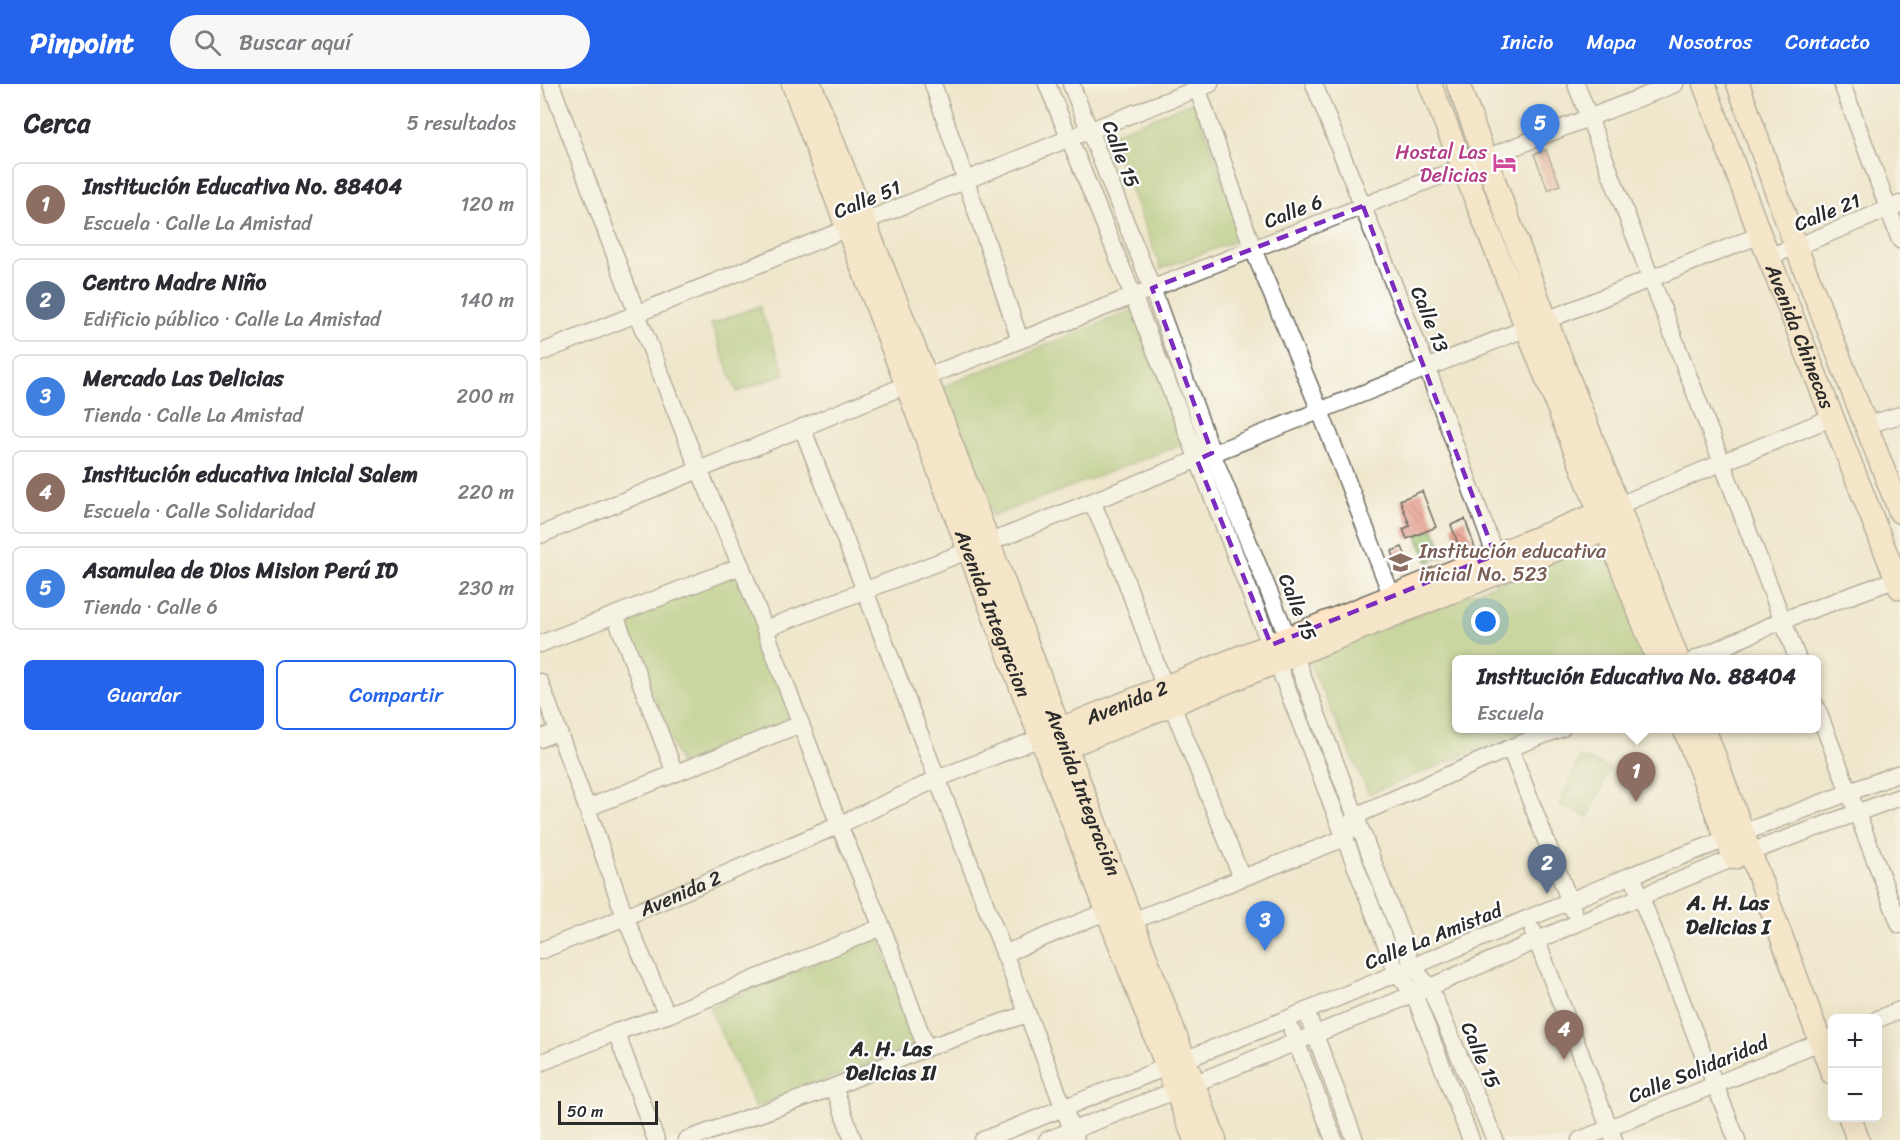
<!DOCTYPE html>
<html lang="es">
<meta charset="utf-8">
<style>
:root{--surface:#fff;--page:#f7f7f7;--text:#2b2b33;--muted:#7c7c81;--line:#e1e1e2;--accent:#2563eb}
body{margin:0;font-family:Sriracha,sans-serif;background:var(--page);color:var(--text)}
.controls{position:absolute;right:18px;bottom:18px;display:grid;overflow:hidden;border-radius:9px;box-shadow:0 6px 24px #0002}
.controls button{width:54px;height:54px;display:grid;place-items:center;padding:0;border:0;border-bottom:2px solid var(--line);background:var(--surface);color:var(--text);font:30px sans-serif}
.scale{position:absolute;left:18px;bottom:15px;width:100px;box-sizing:border-box;padding-left:6px;border:3px solid #2b2b2b;border-top:0;font-size:16px;line-height:21px;white-space:nowrap;color:#2b2b2b;-webkit-text-stroke:4px #fff;paint-order:stroke}
.you{position:absolute;left:946px;top:538px;width:21px;height:21px;margin:-15px;border:4px solid #fff;border-radius:50%;background:#1a73e8;box-shadow:0 0 0 9px #1a73e833}
.badge{display:grid;place-items:center;width:39px;height:39px;border-radius:50%;background:var(--accent);color:#fff;font-size:20px;font-weight:700}
.pin{position:absolute;translate:-50% -50px;filter:drop-shadow(0 2px 3px #0008)}
.pin::after{content:'';position:absolute;top:32px;width:21px;height:18px;background:inherit;clip-path:polygon(0 0,100% 0,50% 100%)}
.popup{position:absolute;left:912px;top:571px;width:369px;height:78px;box-sizing:border-box;display:grid;place-content:center;border-radius:9px;background:var(--surface);filter:drop-shadow(0 2px 4px #0005);font-size:20px;white-space:nowrap;color:var(--muted)}
.popup b{font-size:22px;color:var(--text)}
.popup::after{content:'';position:absolute;left:50%;top:100%;margin-left:-12px;border:12px solid transparent;border-top-color:var(--surface)}
.list{margin:0;padding:0;list-style:none}
h2{display:flex;justify-content:space-between;align-items:center;height:78px;margin:0;padding:0 24px;font-size:26px}
h2 small{font-size:20px;font-weight:400;color:var(--muted)}
.list li{display:grid;grid-template-columns:39px 1fr auto;gap:18px;align-items:center;box-sizing:border-box;height:84px;margin:0 12px 12px;padding:0 12px;border:2px solid var(--line);border-radius:9px}
.list b{display:block;font-size:22px;white-space:nowrap}
.list p{margin:0;font-size:20px;white-space:nowrap;color:var(--muted)}
.list em{font-size:20px;font-style:normal;color:var(--muted)}
.actions{display:flex;gap:12px;padding:18px 24px}
.actions a{flex:1;padding:14px 0;border:2px solid var(--accent);border-radius:9px;text-align:center;font-size:21px;color:var(--accent)}
.actions .main{background:var(--accent);color:#fff}
.icon{flex:none;width:33px;height:33px;fill:none;stroke:currentColor;stroke-width:2;stroke-linecap:round;stroke-linejoin:round}
.map{position:relative;flex:none;width:1360px;height:1056px;overflow:hidden}
header{display:flex;align-items:center;gap:36px;box-sizing:border-box;height:84px;padding:0 30px;background:var(--accent);color:#fff}
header strong{font-size:28px}
nav{display:flex;gap:33px;margin-inline-start:auto;font-size:21px}
.search{width:420px;height:54px;background:var(--page);display:flex;align-items:center;gap:15px;box-sizing:border-box;padding:0 21px;border-radius:33px;color:var(--muted);font-size:22px}
main{display:flex}
aside{flex:1;background:var(--surface)}
.map>svg:first-child{display:block}
</style>
<header>
<strong>Pinpoint</strong>
<div class="search"><svg class="icon" aria-label="search" viewBox="0 0 24 24"><circle cx="10" cy="10" r="6"/><path d="M15 15l6 6"/></svg>Buscar aquí</div>
<nav><a>Inicio</a><a>Mapa</a><a>Nosotros</a><a>Contacto</a></nav>
</header>
<main>
<aside>
<h2>Cerca<small>5 resultados</small></h2>
<ul class="list">
<li><span class="badge" style="background:#8d6e63">1</span><div><b>Institución Educativa No. 88404</b><p>Escuela · Calle La Amistad</p></div><em>120 m</em></li>
<li><span class="badge" style="background:#5c6f8a">2</span><div><b>Centro Madre Niño</b><p>Edificio público · Calle La Amistad</p></div><em>140 m</em></li>
<li><span class="badge" style="background:#3f7fe0">3</span><div><b>Mercado Las Delicias</b><p>Tienda · Calle La Amistad</p></div><em>200 m</em></li>
<li><span class="badge" style="background:#8d6e63">4</span><div><b>Institución educativa inicial Salem</b><p>Escuela · Calle Solidaridad</p></div><em>220 m</em></li>
<li><span class="badge" style="background:#3f7fe0">5</span><div><b>Asamulea de Dios Mision Perú ID</b><p>Tienda · Calle 6</p></div><em>230 m</em></li>
</ul>
<div class="actions"><a class="main">Guardar</a><a>Compartir</a></div>
</aside>
<div class="map">
<svg width="1360" height="1056" viewBox="0 0 1360 1056">
<defs>
<pattern id="building-back-hatch" width="6" height="6" patternUnits="userSpaceOnUse" patternTransform="scale(1.5)"><rect width="6" height="6" fill="#e4917e"/><path d="M-1 5l2 2M0 0l6 6M5-1l2 2" fill="none" stroke="#b97767"/></pattern>
</defs>
<rect width="100%" height="100%" fill="#fff"/>
<filter id="ink" filterUnits="userSpaceOnUse"><feTurbulence type="fractalNoise" baseFrequency=".0167" numOctaves="2"/><feDisplacementMap in="SourceGraphic" scale="12" xChannelSelector="R" yChannelSelector="G"/><feConvolveMatrix kernelMatrix="1 2 1 2 8 2 1 2 1" color-interpolation-filters="sRGB"/></filter>
<filter id="wash" filterUnits="userSpaceOnUse"><feTurbulence type="fractalNoise" baseFrequency=".008" numOctaves="4" result="noise"/><feDisplacementMap in="SourceGraphic" scale="24" xChannelSelector="R" yChannelSelector="G"/><feGaussianBlur stdDeviation="1.35" result="paint"/><feColorMatrix in="noise" values="0 0 0 0 0 0 0 0 0 0 0 0 0 0 0 0 0 1.4 0 .05"/><feComposite in="paint" operator="in"/></filter>
<g filter="url(#wash)">
<rect width="100%" height="100%" fill="#efe7cc"/>
<g fill="#9cc06a" stroke="#64764a" stroke-width="1.5">
<polygon points="655,17 703,154 621,185 570,51"/>
<polygon points="219,222 245,290 197,308 171,240"/>
<polygon points="595,225 646,359 453,432 402,303"/>
<polygon points="894,445 905,472 888,478 877,452"/>
<polygon points="1067,456 1116,575 916,576 916,644 989,645 829,710 767,574"/>
<polygon points="199,488 256,638 140,680 83,534"/>
<polygon points="1040,673 1070,684 1049,733 1019,721"/>
<polygon points="339,853 379,960 215,1023 169,923"/>
</g>
<g id="blocks">
<g fill="url(#building-back-hatch)">
<polygon points="1006,66 1020,101 1008,106 994,70"/>
<polygon points="882,407 896,443 867,455 863,445 870,442 860,416"/>
<polygon points="925,435 935,464 922,470 911,441"/>
<polygon points="862,463 871,485 860,490 852,467"/>
</g>
</g>
</g>
<g filter="url(#ink)">
<use href="#blocks" fill-opacity="0" stroke="#706d63" stroke-width="1.5"/>
<g fill="none" stroke-linecap="round" stroke-linejoin="round">
<defs>
<g id="street">
<polyline points="11,0 97,230 159,386 201,482 299,741 342,843 386,964"/>
<polyline points="393,0 480,256"/>
<path d="M 507,0 C 629,295 742,592 857,889 L 874,910 L 931,1056"/>
<polyline points="531,0 612,204 672,369 748,554 873,883 890,904 955,1056"/>
<polyline points="656,0 713,165 780,327 856,523"/>
<polyline points="774,0 887,284 959,481"/>
<polyline points="1036,0 1258,576"/>
<polyline points="1302,0 1360,156"/>
<polyline points="1229,172 1256,163 1360,120"/>
<polyline points="0,269 530,54 670,0"/>
<polyline points="1327,341 1360,331"/>
<polyline points="262,343 536,1056"/>
<polyline points="552,418 581,483 625,604 702,794"/>
<polyline points="1079,421 1293,333"/>
<polyline points="0,451 386,293 1135,0"/>
<polyline points="75,531 135,689"/>
<polyline points="225,545 448,459 1220,151"/>
<polyline points="0,560 201,482"/>
<polyline points="1154,576 1243,536 1357,495"/>
<polyline points="0,598 47,724 85,833 127,931"/>
<polyline points="1276,622 1360,841"/>
<polyline points="0,655 18,647"/>
<polyline points="970,664 1033,826"/>
<polyline points="47,724 261,640"/>
<polyline points="1092,791 1197,1056"/>
<polyline points="592,837 805,754 815,732 970,664 1022,644"/>
<polyline points="993,847 1074,1056"/>
<path id="s1" d="M 0,867 L 85,833 L 299,741 L 397,695 L 510,650"/>
<polyline points="464,870 577,823"/>
<polyline points="766,927 815,1056"/>
<polyline points="1338,935 1360,926"/>
<polyline points="752,947 794,1056"/>
<polyline points="76,948 116,1056"/>
<polyline points="0,979 76,948 127,931 342,843"/>
<polyline points="294,1003 313,1056"/>
<polyline points="146,1056 294,1003 386,964 487,930"/>
<polyline points="443,1056 747,935 1092,791 1360,689"/>
<polyline points="507,1056 653,1000 874,910 1037,839 1194,774 1360,713"/>
<polyline points="1040,1056 1292,953"/>
</g>
<g id="secondary">
<path id="s2" d="M 253,0 L 429,467 L 655,1056"/>
<path id="s3" d="M 270,0 L 386,293 L 675,1056"/>
<polyline points="890,0 1118,576"/>
<polyline points="918,0 1006,236 1138,576"/>
<path id="s4" d="M 1164,0 L 1220,151 L 1360,504"/>
<polyline points="1198,0 1256,163 1360,428"/>
<polyline points="1144,644 1194,774"/>
<polyline points="1164,644 1292,989"/>
<path id="s5" d="M 520,645 L 1072,424"/>
<polyline points="526,663 1065,446"/>
<polyline points="1310,1034 1318,1056"/>
</g>
</defs>
<use href="#street" stroke="#706d63" stroke-width="19"/>
<use href="#secondary" stroke="#706d63" stroke-width="25"/>
<use href="#street" stroke="#fff" stroke-width="16"/>
<use href="#secondary" stroke="#ffe4c6" stroke-width="22"/>
</g>
</g>
<path d="M0 0H1360V1056H0ZM 823,122 L 955,471 L 731,561 L 657,376 L 672,369 L 612,204 Z" fill="#efe7cc" fill-opacity=".55" fill-rule="evenodd"/>
<path fill="none" stroke="#7b2cbf" stroke-width="4.5" stroke-dasharray="12 8" stroke-linejoin="round" d="M 823,122 L 955,471 L 731,561 L 657,376 L 672,369 L 612,204 Z"/>
<defs>
<symbol id="hotel-bare" viewBox="-9 -9 18 18"><path d="M-6-4.5h1.5V1H6V5H4.5V3h-9V5H-6ZM-4 0a1.8 1.8 0 1 1 3.6 0ZM.5 0V-2.5h3Q6-2.5 6 0Z" fill="#d1479c" stroke="#fff" stroke-width="2.5" paint-order="stroke"/></symbol>
<symbol id="school-bare" viewBox="-9 -9 18 18"><path d="M0-5L7-2L0 1L-7-2ZM-4 1L0 2.5L4 1V4Q0 6-4 4Z" fill="#8d6e63" stroke="#fff" stroke-width="2.5" paint-order="stroke"/></symbol>
</defs>
<g fill-rule="evenodd">
<use href="#hotel-bare" x="948" y="62" width="33" height="33"/>
<use href="#school-bare" x="844" y="462" width="33" height="33"/>
</g>
<g text-anchor="middle" stroke-width="4.5" stroke-linejoin="round" paint-order="stroke">
<g font-size="20" fill="#b23c85" stroke="#fff" text-anchor="end">
<text x="947" y="75">Hostal Las<tspan x="947" dy="23">Delicias</tspan></text>
</g>
<g font-size="20" fill="#2b2b2b" stroke="#fff">
<text transform="translate(581 70) rotate(69)" y="7">Calle 15</text>
<text transform="translate(327 115) rotate(-22)" y="7">Calle 51</text>
<text transform="translate(753 127) rotate(-21)" y="7">Calle 6</text>
<text transform="translate(1287 128) rotate(-22)" y="7">Calle 21</text>
<text transform="translate(890 235) rotate(68)" y="7">Calle 13</text>
<text dy="7" stroke="none"><textPath href="#s4" startOffset="270">Avenida Chinecas</textPath></text>
<text transform="translate(758 523) rotate(68)" y="7">Calle 15</text>
<text dy="7" stroke="none"><textPath href="#s2" startOffset="566">Avenida Integracion</textPath></text>
<text dy="7" stroke="none"><textPath href="#s5" startOffset="72">Avenida 2</textPath></text>
<text dy="7" stroke="none"><textPath href="#s3" startOffset="759">Avenida Integración</textPath></text>
<text dy="7" stroke="none"><textPath href="#s1" startOffset="152">Avenida 2</textPath></text>
<text transform="translate(893 852) rotate(-22)" y="7">Calle La Amistad</text>
<text transform="translate(941 971) rotate(67)" y="7">Calle 15</text>
<text transform="translate(1158 985) rotate(-22)" y="7">Calle Solidaridad</text>
</g>
<g font-size="20" fill="#785e54" stroke="#fff" text-anchor="start">
<text x="879" y="474">Institución educativa<tspan x="879" dy="23">inicial No. 523</tspan></text>
</g>
<g font-size="21" font-weight="bold" fill="#2b2b2b" stroke="#fff">
<text x="1188" y="826">A. H. Las<tspan x="1188" dy="24">Delicias I</tspan></text>
<text x="351" y="972">A. H. Las<tspan x="351" dy="24">Delicias II</tspan></text>
</g>
</g>
</svg>
<div class="controls">
<button>+</button>
<button>−</button>
</div>
<div class="scale">50 m</div>
<div class="you"></div>
<div class="pin badge" style="left:1096px;top:718px;background:#8d6e63">1</div>
<div class="popup"><b>Institución Educativa No. 88404</b>Escuela</div>
<div class="pin badge" style="left:1007px;top:810px;background:#5c6f8a">2</div>
<div class="pin badge" style="left:725px;top:867px;background:#3f7fe0">3</div>
<div class="pin badge" style="left:1024px;top:976px;background:#8d6e63">4</div>
<div class="pin badge" style="left:1000px;top:70px;background:#3f7fe0">5</div>
</div>
</main>
